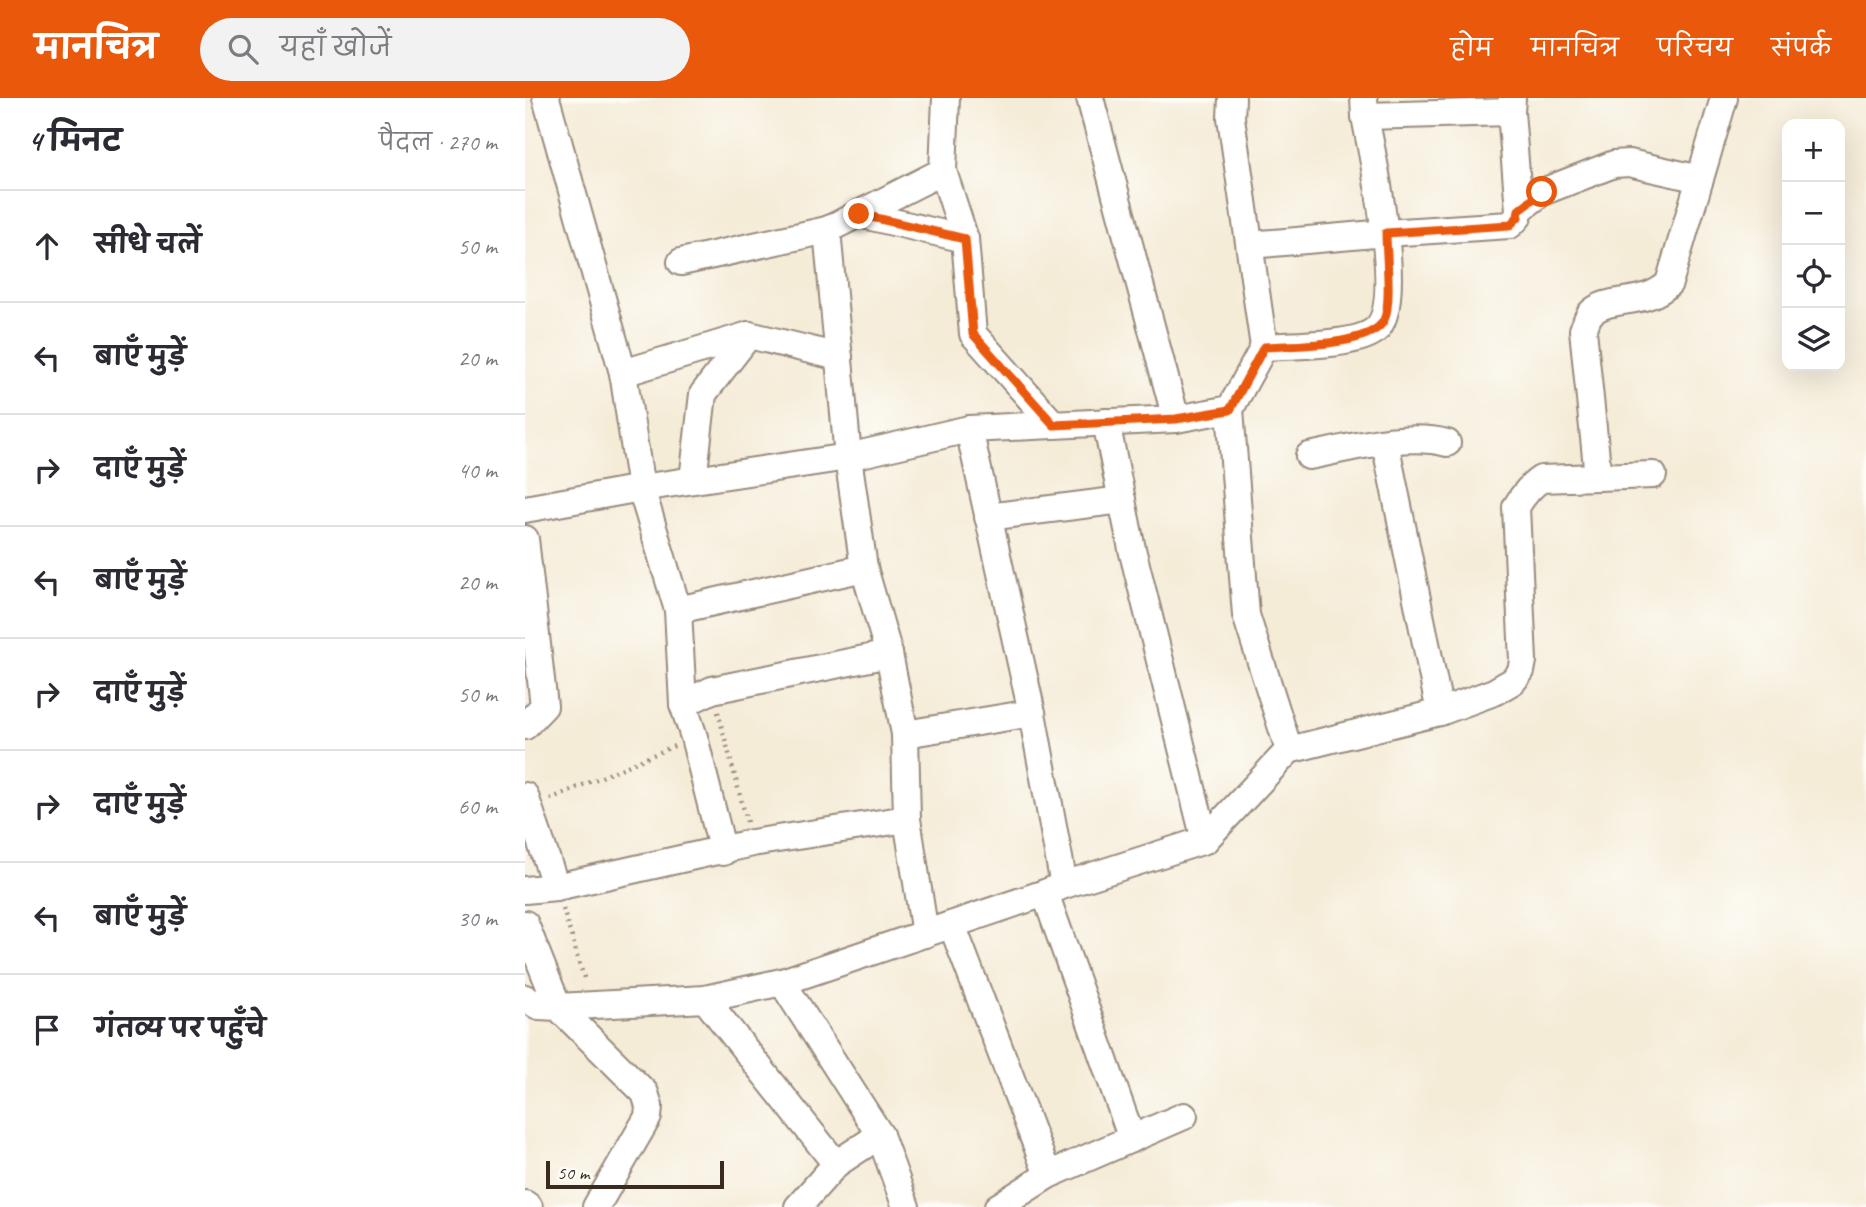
<!DOCTYPE html>
<html lang="hi">
<meta charset="utf-8">
<style>
:root{--surface:#fff;--page:#f2f2f3;--text:#2b2b33;--muted:#7c7c81;--line:#e1e1e2;--accent:#ea580c}
body{margin:0;font-family:Caveat,"Playpen Sans Deva",sans-serif;background:var(--page);color:var(--text)}
.controls{position:absolute;right:21px;top:21px;display:grid;overflow:hidden;border-radius:14px;box-shadow:0 7px 28px #0002}
.controls button{width:63px;height:63px;display:grid;place-items:center;padding:0;border:0;border-bottom:2px solid var(--line);background:var(--surface);color:var(--text);font:35px sans-serif}
.scale{position:absolute;left:21px;bottom:18px;width:178px;box-sizing:border-box;padding-left:7px;border:4px solid #3b2a1e;border-top:0;font-size:19px;line-height:24px;white-space:nowrap;color:#3b2a1e;-webkit-text-stroke:5px #fdfcf7;paint-order:stroke}
.stop{position:absolute;width:21px;height:21px;margin:-16px;border:5px solid #ea580c;border-radius:50%;background:#fff}
.stop.end{background:#ea580c;border-color:#fff;box-shadow:0 2px 7px #0008}
.list{margin:0;padding:0;list-style:none}
h2{display:flex;justify-content:space-between;align-items:center;height:91px;margin:0;padding:0 28px;font-size:30px}
h2 small{font-size:23px;font-weight:400;color:var(--muted)}
.list li{display:grid;grid-template-columns:46px 1fr auto;gap:21px;align-items:center;box-sizing:border-box;height:112px;padding:0 28px;border-top:2px solid var(--line)}
.list b{display:block;font-size:26px;white-space:nowrap}
.list em{font-size:23px;font-style:normal;color:var(--muted)}
.icon{flex:none;width:38px;height:38px;fill:none;stroke:currentColor;stroke-width:2;stroke-linecap:round;stroke-linejoin:round}
.map{position:relative;flex:none;width:1341px;height:1109px;overflow:hidden}
header{display:flex;align-items:center;gap:42px;box-sizing:border-box;height:98px;padding:0 35px;background:var(--accent);color:#fff}
header strong{font-size:33px}
nav{display:flex;gap:38px;margin-inline-start:auto;font-size:24px}
.search{width:490px;height:63px;background:var(--page);display:flex;align-items:center;gap:18px;box-sizing:border-box;padding:0 24px;border-radius:38px;color:var(--muted);font-size:26px}
main{display:flex}
aside{flex:1;background:var(--surface)}
.map>svg:first-child{display:block}
</style>
<header>
<strong>मानचित्र</strong>
<div class="search"><svg class="icon" aria-label="search" viewBox="0 0 24 24"><circle cx="10" cy="10" r="6"/><path d="M15 15l6 6"/></svg>यहाँ खोजें</div>
<nav><a>होम</a><a>मानचित्र</a><a>परिचय</a><a>संपर्क</a></nav>
</header>
<main>
<aside>
<h2>4 मिनट<small>पैदल · 270 m</small></h2>
<ul class="list">
<li><svg class="icon" aria-label="ahead" viewBox="0 0 24 24"><path d="M12 20V5M6 11l6-6 6 6"/></svg><div><b>सीधे चलें</b></div><em>50 m</em></li>
<li><svg class="icon" aria-label="left" viewBox="0 0 24 24"><path d="M17 20v-9H6M10 6l-5 5 5 5"/></svg><div><b>बाएँ मुड़ें</b></div><em>20 m</em></li>
<li><svg class="icon" aria-label="right" viewBox="0 0 24 24"><path d="M7 20v-9h11M14 6l5 5-5 5"/></svg><div><b>दाएँ मुड़ें</b></div><em>40 m</em></li>
<li><svg class="icon" aria-label="left" viewBox="0 0 24 24"><path d="M17 20v-9H6M10 6l-5 5 5 5"/></svg><div><b>बाएँ मुड़ें</b></div><em>20 m</em></li>
<li><svg class="icon" aria-label="right" viewBox="0 0 24 24"><path d="M7 20v-9h11M14 6l5 5-5 5"/></svg><div><b>दाएँ मुड़ें</b></div><em>50 m</em></li>
<li><svg class="icon" aria-label="right" viewBox="0 0 24 24"><path d="M7 20v-9h11M14 6l5 5-5 5"/></svg><div><b>दाएँ मुड़ें</b></div><em>60 m</em></li>
<li><svg class="icon" aria-label="left" viewBox="0 0 24 24"><path d="M17 20v-9H6M10 6l-5 5 5 5"/></svg><div><b>बाएँ मुड़ें</b></div><em>30 m</em></li>
<li><svg class="icon" aria-label="arrive" viewBox="0 0 24 24"><path d="M6 21V4h12l-3 4 3 4H6"/></svg><div><b>गंतव्य पर पहुँचे</b></div></li>
</ul>
</aside>
<div class="map">
<svg width="1341" height="1109" viewBox="0 0 1341 1109">
<rect width="100%" height="100%" fill="#fdfcf7"/>
<filter id="ink" filterUnits="userSpaceOnUse"><feTurbulence type="fractalNoise" baseFrequency=".0143" numOctaves="2"/><feDisplacementMap in="SourceGraphic" scale="14" xChannelSelector="R" yChannelSelector="G"/><feConvolveMatrix kernelMatrix="1 2 1 2 8 2 1 2 1" color-interpolation-filters="sRGB"/></filter>
<filter id="wash" filterUnits="userSpaceOnUse"><feTurbulence type="fractalNoise" baseFrequency=".00686" numOctaves="4" result="noise"/><feDisplacementMap in="SourceGraphic" scale="28" xChannelSelector="R" yChannelSelector="G"/><feGaussianBlur stdDeviation="1.57" result="paint"/><feColorMatrix in="noise" values="0 0 0 0 0 0 0 0 0 0 0 0 0 0 0 0 0 1.4 0 .05"/><feComposite in="paint" operator="in"/></filter>
<g filter="url(#wash)">
<rect width="100%" height="100%" fill="#f5ecd8"/>
</g>
<g filter="url(#ink)">
<g fill="none" stroke-linecap="round" stroke-linejoin="round">
<defs>
<g id="minor">
<polyline points="21,0 98,275 116,390 153,512 158,606 169,639 198,754"/>
<polyline points="565,0 651,321"/>
<polyline points="707,0 706,20 739,249"/>
<polyline points="840,18 986,14"/>
<polyline points="418,73 440,141"/>
<polyline points="994,112 1017,94 1089,66 1104,65 1175,81"/>
<polyline points="334,116 440,141 448,236 529,327"/>
<polyline points="302,132 323,359 339,470 364,556 380,636 382,721 400,836"/>
<polyline points="725,147 861,135 985,127 993,119 994,112 986,14 987,0"/>
<polyline points="156,164 302,132 418,73 421,0"/>
<polyline points="98,275 224,237 314,259"/>
<polyline points="705,311 721,517 764,652"/>
<polyline points="581,324 607,451 680,742"/>
<polyline points="444,331 507,615"/>
<polyline points="860,344 915,614"/>
<path d="M 784,358 C 825,350 881,334 922,345"/>
<path d="M 1073,379 L 1058,232 C 1060,228 1062,220 1065,216 C 1082,197 1121,209 1144,185 L 1199,0"/>
<polyline points="168,382 178,296 224,237"/>
<path d="M 0,411 L 116,390 L 323,359 L 444,331 L 651,321 L 705,311 L 739,249 C 765,247 829,248 849,233 C 882,209 847,57 840,18 L 839,0"/>
<polyline points="463,419 597,402"/>
<polyline points="0,441 19,608 0,628"/>
<polyline points="153,512 339,470"/>
<polyline points="158,606 187,592 364,556"/>
<polyline points="380,636 507,615 539,787"/>
<polyline points="0,698 31,789"/>
<polyline points="0,792 31,789 227,745 382,721"/>
<polyline points="520,795 607,1041"/>
<path d="M 0,826 L 33,909 L 180,901 L 257,884 L 520,795 L 539,787 L 680,742 L 764,652 L 915,614 L 969,594 L 988,583 L 996,573 L 998,563 L 991,409 C 998,397 1005,388 1016,381 L 1128,377"/>
<polyline points="427,827 523,1077"/>
<polyline points="257,884 355,1037 381,1109"/>
<polyline points="0,900 13,908 33,909 120,995 124,1008 123,1019 71,1109"/>
<polyline points="180,901 311,1066"/>
<polyline points="0,1106 4,1109"/>
<polyline points="273,1109 311,1066 355,1037"/>
<polyline points="473,1109 523,1077 659,1018"/>
</g>
</defs>
<use href="#minor" stroke="#988b7b" stroke-width="30"/>
<g stroke="#988b7b" stroke-width="4.5" stroke-dasharray="2 5" stroke-linecap="butt">
<polyline points="193,614 222,724"/>
<polyline points="25,701 149,648"/>
<polyline points="38,811 60,883"/>
</g>
<use href="#minor" stroke="#fff" stroke-width="26"/>
</g>
</g>
<g fill="none" stroke-linecap="round" stroke-linejoin="round" filter="url(#ink)">
<path stroke="#ea580c" stroke-width="9" d="M 334,116 L 440,141 L 448,236 L 529,327 L 651,321 L 705,312 L 739,249 C 766,247 846,249 859,222 C 867,205 861,155 861,135 L 985,127 L 993,119 L 994,112 L 1017,94"/>
</g>
</svg>
<div class="controls">
<button>+</button>
<button>−</button>
<button><svg class="icon" aria-label="locate" viewBox="0 0 24 24"><circle cx="12" cy="12" r="6"/><path d="M12 2v4M12 18v4M2 12h4M18 12h4"/></svg></button>
<button><svg class="icon" aria-label="layers" viewBox="0 0 24 24"><path d="M12 4l9 5-9 5-9-5zM3 14l9 5 9-5"/></svg></button>
</div>
<div class="scale">50 m</div>
<div class="stop" style="left:1017px;top:94px"></div>
<div class="stop end" style="left:334px;top:116px"></div>
</div>
</main>
